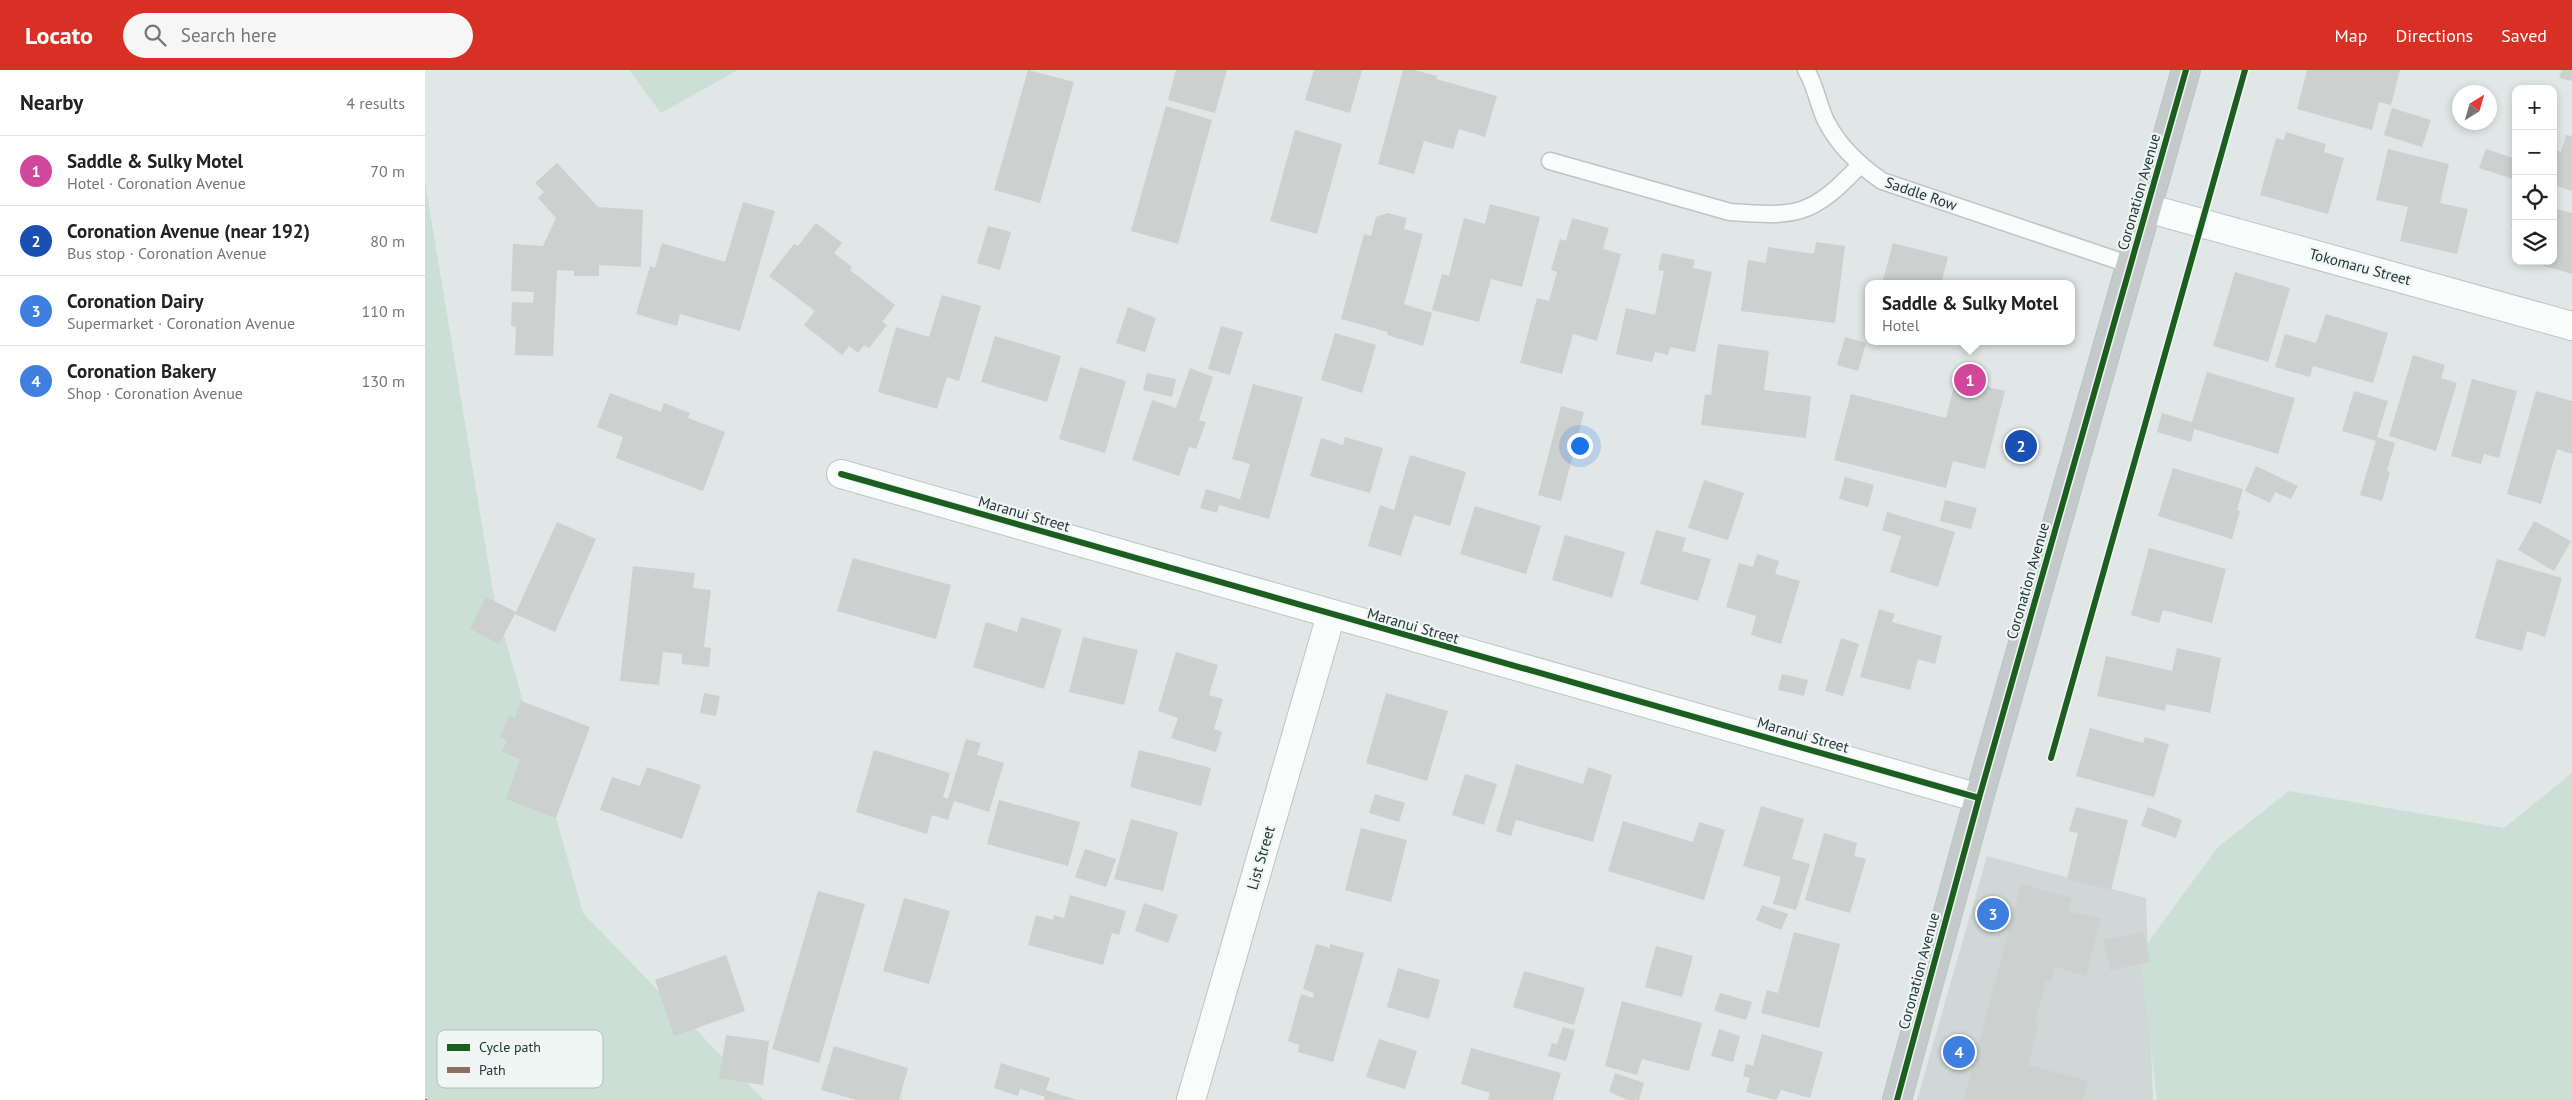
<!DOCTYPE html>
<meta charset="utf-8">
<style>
:root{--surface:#fff;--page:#f6f6f6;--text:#222;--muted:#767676;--line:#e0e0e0;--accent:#d93025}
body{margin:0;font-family:"PT Sans",sans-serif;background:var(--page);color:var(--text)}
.controls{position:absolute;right:15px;top:15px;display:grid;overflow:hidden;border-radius:10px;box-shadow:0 2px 8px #0003}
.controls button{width:45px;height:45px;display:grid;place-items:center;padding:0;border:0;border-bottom:1px solid var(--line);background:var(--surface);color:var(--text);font:25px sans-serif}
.compass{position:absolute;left:2027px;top:15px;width:45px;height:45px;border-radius:50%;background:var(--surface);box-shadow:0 2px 8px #0003;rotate:37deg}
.you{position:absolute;left:1154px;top:375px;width:18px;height:18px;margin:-12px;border:4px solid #fff;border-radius:50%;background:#1a73e8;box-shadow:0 0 0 8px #1a73e833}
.badge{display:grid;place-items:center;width:32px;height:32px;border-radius:50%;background:var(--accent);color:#fff;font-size:16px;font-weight:700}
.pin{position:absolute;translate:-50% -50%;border:2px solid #fff;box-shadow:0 1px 5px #0006}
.popup{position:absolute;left:1440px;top:210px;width:210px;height:65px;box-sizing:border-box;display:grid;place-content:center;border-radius:10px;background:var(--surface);filter:drop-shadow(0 1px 4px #0005);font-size:16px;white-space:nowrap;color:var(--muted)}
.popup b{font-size:19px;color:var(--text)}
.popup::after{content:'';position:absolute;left:50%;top:100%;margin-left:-10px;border:10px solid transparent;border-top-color:var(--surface)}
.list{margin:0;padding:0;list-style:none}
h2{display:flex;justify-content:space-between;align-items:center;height:65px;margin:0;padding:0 20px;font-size:21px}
h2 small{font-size:16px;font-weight:400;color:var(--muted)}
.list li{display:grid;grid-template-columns:32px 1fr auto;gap:15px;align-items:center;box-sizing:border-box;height:70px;padding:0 20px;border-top:1px solid var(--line)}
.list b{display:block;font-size:19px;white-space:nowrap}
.list p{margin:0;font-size:16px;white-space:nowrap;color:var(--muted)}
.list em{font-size:16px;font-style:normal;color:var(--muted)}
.icon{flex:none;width:28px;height:28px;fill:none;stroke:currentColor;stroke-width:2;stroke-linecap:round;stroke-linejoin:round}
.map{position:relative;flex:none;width:2147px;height:1030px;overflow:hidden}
header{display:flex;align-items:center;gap:30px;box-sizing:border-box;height:70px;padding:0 25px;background:var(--accent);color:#fff}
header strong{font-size:24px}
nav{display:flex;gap:28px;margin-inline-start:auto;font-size:18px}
.search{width:350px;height:45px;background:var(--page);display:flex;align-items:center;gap:12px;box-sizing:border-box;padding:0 18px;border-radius:28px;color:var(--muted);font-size:19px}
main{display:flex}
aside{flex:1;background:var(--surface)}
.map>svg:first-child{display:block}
</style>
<header>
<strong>Locato</strong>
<div class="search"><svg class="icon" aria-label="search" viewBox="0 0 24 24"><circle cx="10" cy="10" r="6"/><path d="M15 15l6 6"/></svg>Search here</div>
<nav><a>Map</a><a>Directions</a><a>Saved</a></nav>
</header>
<main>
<aside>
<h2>Nearby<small>4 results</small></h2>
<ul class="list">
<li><span class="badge" style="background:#d1479c">1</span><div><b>Saddle &amp; Sulky Motel</b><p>Hotel · Coronation Avenue</p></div><em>70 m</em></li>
<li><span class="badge" style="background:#1a4fb4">2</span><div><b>Coronation Avenue (near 192)</b><p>Bus stop · Coronation Avenue</p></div><em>80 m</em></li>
<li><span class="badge" style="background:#3f7fe0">3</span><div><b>Coronation Dairy</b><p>Supermarket · Coronation Avenue</p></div><em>110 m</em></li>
<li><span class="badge" style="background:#3f7fe0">4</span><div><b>Coronation Bakery</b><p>Shop · Coronation Avenue</p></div><em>130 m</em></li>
</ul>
</aside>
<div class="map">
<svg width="2147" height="1030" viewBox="0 0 2147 1030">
<rect width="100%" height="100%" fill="#e1e7e6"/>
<polygon fill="#cfd8d6" points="1562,786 1721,828 1728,1030 1492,1030"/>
<g fill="#cbdfd6">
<polygon points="204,0 313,0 236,43"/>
<polygon points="0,112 70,533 158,843 339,1030 0,1030"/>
<polygon points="2147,703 2147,1030 1732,1030 1715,883 1793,777 1864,721 2079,758"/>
</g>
<g fill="#ccd0cf">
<polygon points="603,0 649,12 615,133 569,120"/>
<polygon points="751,0 802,0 790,43 743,30"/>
<polygon points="889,0 937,0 925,43 880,30"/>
<polygon points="978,0 989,0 1012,6 1011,9 1072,26 1060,67 1034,59 1028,79 999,71 989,104 953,94"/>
<polygon points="1882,0 1975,0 1966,35 1954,32 1947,60 1872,39"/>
<polygon points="2137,0 2147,0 2147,11 2134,8"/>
<polygon points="741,36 787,50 753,174 706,161"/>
<polygon points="1967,38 2006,50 1997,77 1959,65"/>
<polygon points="870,60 917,74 892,164 845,151"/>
<polygon points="1861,62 1901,74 1899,82 1919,88 1903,144 1835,125 1851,68 1859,70"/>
<polygon points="2141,65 2147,66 2147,121 2128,115 2133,96 2128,95 2128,79 2136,82"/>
<polygon points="1963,79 2024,94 2015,133 2043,139 2032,184 1975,171 1983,137 1951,130"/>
<polygon points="2061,79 2091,89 2091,110 2054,98"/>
<polygon points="132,93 173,137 218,140 216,197 174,195 174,206 149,206 149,201 132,200 128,286 90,285 91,257 86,256 87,232 108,233 109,222 86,221 88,174 118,176 131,148 113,128 119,122 110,113"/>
<polygon points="318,132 350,141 315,261 255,244 252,256 211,244 225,196 230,198 237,173 300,192"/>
<polygon points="1065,134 1115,147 1097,217 1066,209 1054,252 1007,240 1017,204 1024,206 1039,148 1060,154"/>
<polygon points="2128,138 2147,143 2147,204 2106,192 2128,191"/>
<polygon points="963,143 982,148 979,159 998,164 979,234 1007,243 998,276 962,265 963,262 916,249 939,164 946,166 951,147"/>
<polygon points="2090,143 2091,143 2091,159 2086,157"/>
<polygon points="1147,148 1184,158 1178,179 1196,184 1172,271 1148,264 1137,304 1095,293 1112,228 1124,231 1132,202 1126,200 1135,169 1141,171"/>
<polygon points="391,153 417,173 409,183 427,197 425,200 470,235 457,252 462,255 444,278 439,275 433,283 424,276 417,285 379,255 390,241 344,206 369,174 373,176"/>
<polygon points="563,156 586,162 575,200 552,193"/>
<polygon points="1391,172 1420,176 1410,253 1316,241 1323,190 1341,193 1343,177 1389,184"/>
<polygon points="1468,173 1523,187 1516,214 1457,214"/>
<polygon points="1237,183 1270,190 1268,198 1287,202 1270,282 1245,277 1243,285 1230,282 1227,292 1191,284 1201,238 1230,245 1239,201 1233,200"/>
<polygon points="1810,202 1865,218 1843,292 1788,276"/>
<polygon points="517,225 556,236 534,311 522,307 512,339 453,322 471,257 504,267"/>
<polygon points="703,237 731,248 720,282 691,273"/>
<polygon points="1901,244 1963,263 1948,313 1888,296 1885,307 1850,297 1860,264 1891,273"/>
<polygon points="796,256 818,262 805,305 783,299"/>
<polygon points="910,263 951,275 937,323 896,310"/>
<polygon points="570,266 636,286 622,332 556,312"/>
<polygon points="1420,267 1441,273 1433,301 1412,295"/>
<polygon points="1293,274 1344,281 1339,320 1386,326 1381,368 1276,355 1280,324 1286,325"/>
<polygon points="1988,285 2020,295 2016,308 2032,313 2011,381 1964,366"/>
<polygon points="655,297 701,311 680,383 634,369"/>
<polygon points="765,298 788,307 774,350 781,352 771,379 764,377 754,406 707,390 727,330 751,338"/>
<polygon points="1782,302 1870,328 1853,384 1769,359 1766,372 1732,362 1737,343 1767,352"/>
<polygon points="722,303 751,309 747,327 718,320"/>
<polygon points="1531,309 1580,321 1560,399 1528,391 1521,418 1409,390 1426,324 1521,348"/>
<polygon points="2047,309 2092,321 2074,388 2059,384 2056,394 2026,386"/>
<polygon points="828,314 878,327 844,449 794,435 792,443 775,438 781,419 815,429 825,394 807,389"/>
<polygon points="1929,321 1963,331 1952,367 1970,373 1962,401 1965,402 1957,431 1935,425 1951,371 1917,361"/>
<polygon points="2111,321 2147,331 2147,384 2132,379 2116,434 2082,424"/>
<polygon points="185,323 236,342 239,333 265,343 263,348 300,362 278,421 191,388 198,367 172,357"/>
<polygon points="1136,336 1159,342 1136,431 1113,425"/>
<polygon points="920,367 958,378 945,423 885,406 896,368 918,375"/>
<polygon points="985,385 1041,402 1025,456 989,445 976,486 943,476 955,435 969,440"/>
<polygon points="1831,396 1873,416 1866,429 1850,422 1845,433 1820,421"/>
<polygon points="1748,398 1818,419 1812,440 1815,441 1807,469 1733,446"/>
<polygon points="1420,407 1449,415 1443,437 1414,429"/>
<polygon points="1279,410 1319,423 1303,470 1263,458"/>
<polygon points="1520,430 1552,438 1546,459 1515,451"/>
<polygon points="1050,436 1116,456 1101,504 1035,484"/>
<polygon points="1462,442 1530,462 1513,517 1465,502 1476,466 1457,460"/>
<polygon points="2109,451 2146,471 2129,501 2093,480"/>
<polygon points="132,452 171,469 130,562 90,544 74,574 45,559 61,527 91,542"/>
<polygon points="1231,460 1261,468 1257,481 1286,489 1273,531 1215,514"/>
<polygon points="1140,465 1200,482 1187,528 1127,510"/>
<polygon points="1724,478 1801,499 1787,553 1738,540 1734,553 1706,545"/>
<polygon points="1332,484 1354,491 1350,504 1375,511 1356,574 1326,565 1331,546 1301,537 1314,493 1328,497"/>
<polygon points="428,488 526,515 511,569 412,541"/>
<polygon points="2072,489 2137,508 2120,567 2102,561 2097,581 2050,568"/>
<polygon points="208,496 270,503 268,518 286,520 279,577 286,578 284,597 257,594 257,584 238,582 234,615 195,611"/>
<polygon points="1454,539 1470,544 1467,552 1517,566 1510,594 1493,589 1485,620 1435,607"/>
<polygon points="596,547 637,559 619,619 548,597 561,552 592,562"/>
<polygon points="658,567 713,580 699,635 644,622"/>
<polygon points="1416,568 1434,574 1418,626 1400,621"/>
<polygon points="1752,578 1796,588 1785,643 1741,634 1740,641 1672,626 1681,586 1747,601"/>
<polygon points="751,582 793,595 784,625 798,629 789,659 797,662 791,682 746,668 753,648 733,641"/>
<polygon points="1357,604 1383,610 1379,626 1353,620"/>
<polygon points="279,623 295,626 291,646 275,643"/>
<polygon points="961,623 1023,641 1002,711 941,693"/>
<polygon points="96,631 165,657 131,748 81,729 95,689 77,682 82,670 75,667 84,646 90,648"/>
<polygon points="1665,658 1718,673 1720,667 1744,674 1729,727 1651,706"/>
<polygon points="541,669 556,673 552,685 579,693 564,742 529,731 523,750 507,745 502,764 431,742 449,680 525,703 518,727 523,729"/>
<polygon points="714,680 786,698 776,736 705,717"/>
<polygon points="1091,694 1158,714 1163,697 1187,705 1168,772 1091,750 1086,766 1071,761"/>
<polygon points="222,697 276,715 257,769 175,740 187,707 215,716"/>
<polygon points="1040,704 1072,714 1059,755 1027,745"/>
<polygon points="950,724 980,733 974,752 944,743"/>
<polygon points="574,730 655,752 643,796 562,774"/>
<polygon points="1336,736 1379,749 1367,789 1385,794 1371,840 1348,834 1356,807 1318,796"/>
<polygon points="1651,737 1703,750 1686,820 1642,809 1653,763 1644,761"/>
<polygon points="1723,737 1757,750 1751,768 1716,756"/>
<polygon points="706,749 753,762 738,821 689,809"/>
<polygon points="1198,751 1268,772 1274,752 1300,760 1279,830 1183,801"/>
<polygon points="936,758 982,770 966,832 920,820"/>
<polygon points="1399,763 1432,773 1429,786 1441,789 1425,843 1380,830"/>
<polygon points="660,779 691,789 681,817 650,807"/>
<polygon points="1596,814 1647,828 1643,841 1676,849 1661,906 1630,897 1626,912 1621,911 1610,953 1614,954 1603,995 1663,1011 1658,1030 1539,1030"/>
<polygon points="393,821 440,834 394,993 347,979"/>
<polygon points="645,825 701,841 694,865 687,863 678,895 603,875 611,845 628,850 629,845 639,848"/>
<polygon points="479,828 525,841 504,914 458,901"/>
<polygon points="719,833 753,845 743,873 710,861"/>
<polygon points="1337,835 1363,844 1356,860 1331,850"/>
<polygon points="1369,862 1415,874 1394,958 1336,943 1342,920 1353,923"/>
<polygon points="1719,862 1725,892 1685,900 1679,870"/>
<polygon points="891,874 905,878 905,874 939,883 908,992 873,982 874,975 863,971 876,924 888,928 889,923 878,919"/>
<polygon points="1231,876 1268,886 1257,927 1220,917"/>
<polygon points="301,885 320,941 249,966 230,910"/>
<polygon points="973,898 1015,910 1004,949 962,937"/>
<polygon points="1099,901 1160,918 1149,955 1088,937"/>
<polygon points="1295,923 1327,932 1321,950 1289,941"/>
<polygon points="1197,931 1277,953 1264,1001 1217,989 1212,1005 1180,996"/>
<polygon points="1138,957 1150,960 1141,991 1123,986 1127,973 1132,974"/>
<polygon points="1294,959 1315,966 1308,992 1286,986"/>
<polygon points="1337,964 1398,982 1385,1028 1356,1020 1351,1030 1321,1022 1325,1008 1318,1006 1321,994 1328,996"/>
<polygon points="301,965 344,971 338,1015 294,1008"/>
<polygon points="954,969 992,981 980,1019 941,1007"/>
<polygon points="409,976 483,998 474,1030 432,1030 396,1020"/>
<polygon points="1046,978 1136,1003 1128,1030 1063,1030 1065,1023 1036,1014"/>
<polygon points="576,993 625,1008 621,1020 652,1030 619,1030 620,1027 595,1019 593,1026 569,1018"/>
<polygon points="1190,1003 1219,1013 1214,1030 1203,1030 1184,1022"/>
</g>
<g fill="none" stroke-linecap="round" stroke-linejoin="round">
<defs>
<g id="service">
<path d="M 1381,0 C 1391,16 1393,35 1401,51 C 1414,77 1434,95 1457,111 L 1706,195"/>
<path d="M 1125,91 L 1305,142 C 1373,147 1387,146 1435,95"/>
</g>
<g id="minor">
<polyline points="1722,138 2147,256"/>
<polyline points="416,404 1554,728"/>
<polyline points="766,1030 906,545"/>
</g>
<polyline id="trunk" points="1472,1030 1554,728 1761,0"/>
</defs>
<use href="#service" stroke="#bec4c3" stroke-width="19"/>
<use href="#minor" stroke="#bec4c3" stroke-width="30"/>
<use href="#trunk" stroke="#bcc3c3" stroke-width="30"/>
<use href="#service" stroke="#fafbfb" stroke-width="16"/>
<use href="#minor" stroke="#fafbfb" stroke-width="28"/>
<use href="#trunk" stroke="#c4caca" stroke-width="28"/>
<polyline stroke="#8d6e63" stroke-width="5" stroke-dasharray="10 5" stroke-linecap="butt" points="0,1029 0,1030"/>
<defs>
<g id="cycleway">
<polyline points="416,404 1554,728"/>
<polyline points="1626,688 1820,0"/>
<polyline points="1472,1030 1554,728 1761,0"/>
</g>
</defs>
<use href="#cycleway" stroke="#eff6f4" stroke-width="9"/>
<use href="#cycleway" stroke="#1b5e20" stroke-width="6"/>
</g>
<g text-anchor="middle" stroke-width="4.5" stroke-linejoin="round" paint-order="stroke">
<g font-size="15" fill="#223737" stroke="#eff6f4">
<text transform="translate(1714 122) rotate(-74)" y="5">Coronation Avenue</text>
<text transform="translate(1496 124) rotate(19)" y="5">Saddle Row</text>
<text transform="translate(1935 197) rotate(15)" y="5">Tokomaru Street</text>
<text transform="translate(599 444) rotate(16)" y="5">Maranui Street</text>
<text transform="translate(1603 511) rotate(-74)" y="5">Coronation Avenue</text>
<text transform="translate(988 556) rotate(16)" y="5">Maranui Street</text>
<text transform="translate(1378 665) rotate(16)" y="5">Maranui Street</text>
<text transform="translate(836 788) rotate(-74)" y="5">List Street</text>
<text transform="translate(1494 901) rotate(-75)" y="5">Coronation Avenue</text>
</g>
</g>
<rect x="12" y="960" width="166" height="58" rx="8" fill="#eff6f4" stroke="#b2bdbb" stroke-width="1"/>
<rect x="22" y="974" width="23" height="7" fill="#1b5e20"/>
<rect x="22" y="997" width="23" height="6" fill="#8d6e63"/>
<g font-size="14" fill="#223737">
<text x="54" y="982">Cycle path</text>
<text x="54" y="1005">Path</text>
</g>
</svg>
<div class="controls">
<button>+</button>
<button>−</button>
<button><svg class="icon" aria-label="locate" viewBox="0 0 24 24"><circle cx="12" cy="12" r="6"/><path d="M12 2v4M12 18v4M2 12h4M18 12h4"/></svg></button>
<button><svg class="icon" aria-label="layers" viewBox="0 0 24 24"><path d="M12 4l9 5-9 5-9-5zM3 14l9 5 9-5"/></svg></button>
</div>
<svg class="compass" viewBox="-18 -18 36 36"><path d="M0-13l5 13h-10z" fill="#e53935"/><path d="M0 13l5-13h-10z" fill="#767676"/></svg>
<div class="you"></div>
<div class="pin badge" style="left:1545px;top:310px;background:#d1479c">1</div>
<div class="popup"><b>Saddle &amp; Sulky Motel</b>Hotel</div>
<div class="pin badge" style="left:1596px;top:376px;background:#1a4fb4">2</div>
<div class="pin badge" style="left:1568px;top:844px;background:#3f7fe0">3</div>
<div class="pin badge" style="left:1534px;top:982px;background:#3f7fe0">4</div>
</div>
</main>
